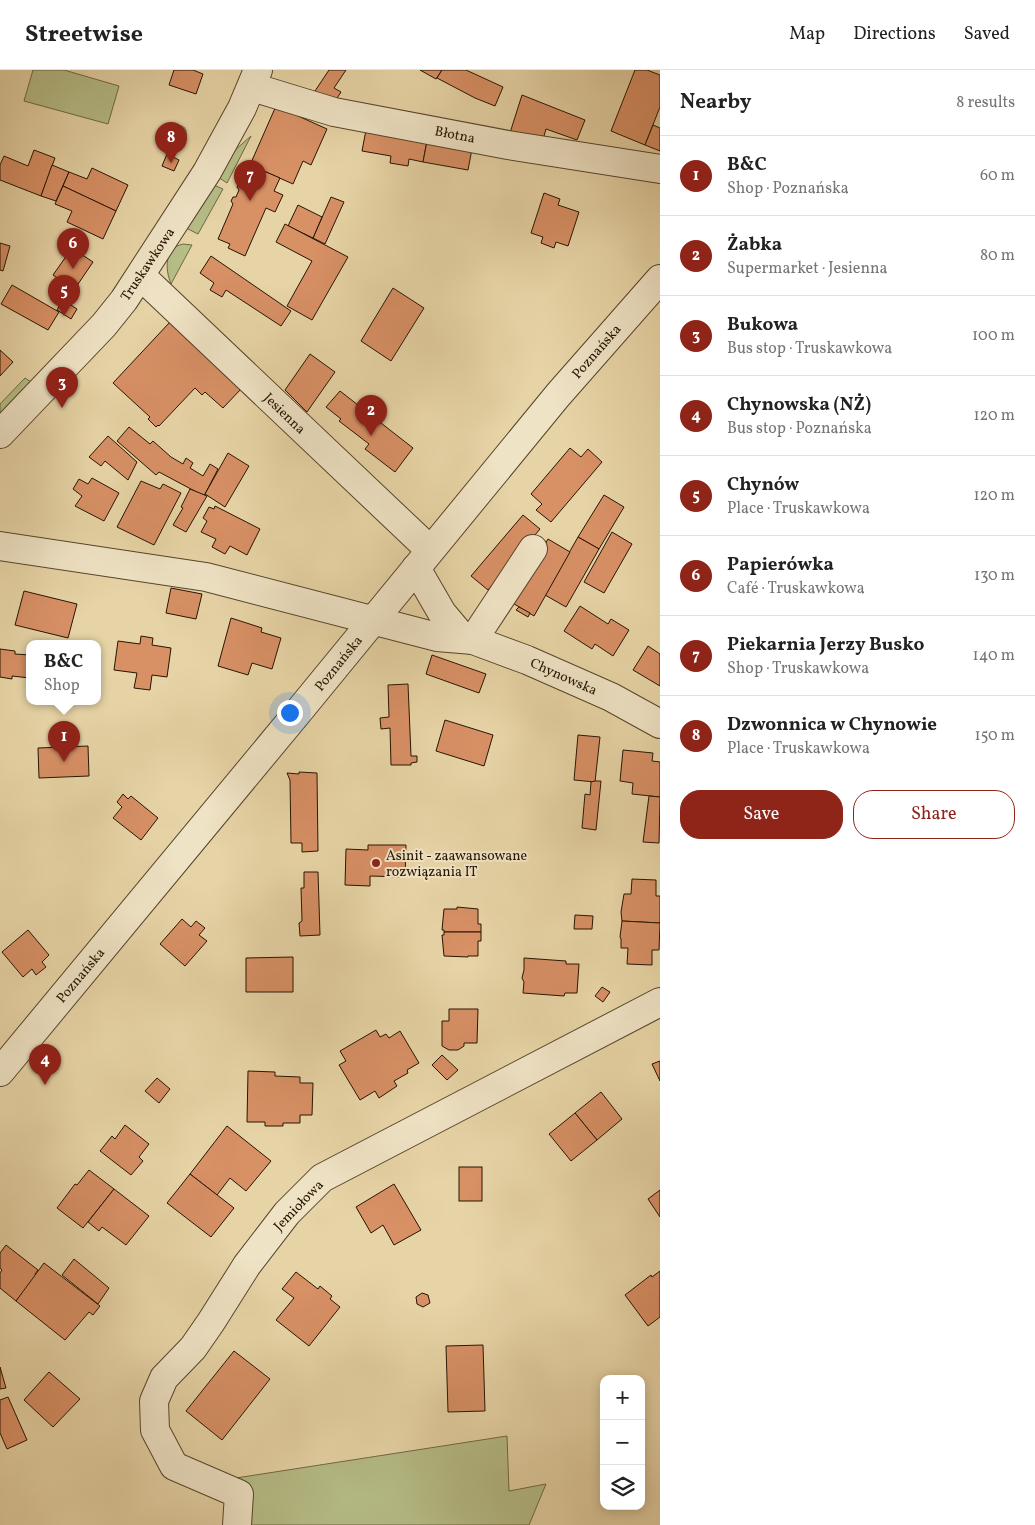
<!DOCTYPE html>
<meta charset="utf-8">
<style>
:root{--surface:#fff;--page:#f6f6f6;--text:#222;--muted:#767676;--line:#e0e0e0;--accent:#8f2418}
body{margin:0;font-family:Vollkorn,serif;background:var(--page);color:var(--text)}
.controls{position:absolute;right:15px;bottom:15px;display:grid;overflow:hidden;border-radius:10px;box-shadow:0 2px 12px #0003}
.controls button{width:45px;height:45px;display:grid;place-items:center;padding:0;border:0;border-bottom:1px solid var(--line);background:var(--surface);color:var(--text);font:25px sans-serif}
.you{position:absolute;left:289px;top:642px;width:18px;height:18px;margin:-12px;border:4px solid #fff;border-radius:50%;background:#1a73e8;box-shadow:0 0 0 8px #1a73e833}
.badge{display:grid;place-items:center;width:32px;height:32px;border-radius:50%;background:var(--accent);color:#fff;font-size:16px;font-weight:700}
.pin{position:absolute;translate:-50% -41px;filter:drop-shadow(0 1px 2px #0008)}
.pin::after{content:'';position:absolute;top:26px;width:18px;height:15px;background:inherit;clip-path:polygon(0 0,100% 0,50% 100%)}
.popup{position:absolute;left:26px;top:570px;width:75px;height:65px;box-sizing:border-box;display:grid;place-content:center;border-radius:10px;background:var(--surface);filter:drop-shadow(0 1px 4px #0005);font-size:16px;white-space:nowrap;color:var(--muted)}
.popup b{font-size:19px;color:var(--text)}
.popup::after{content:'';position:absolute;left:50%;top:100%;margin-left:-10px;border:10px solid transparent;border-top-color:var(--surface)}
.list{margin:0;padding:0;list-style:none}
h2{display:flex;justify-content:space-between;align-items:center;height:65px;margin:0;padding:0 20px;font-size:21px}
h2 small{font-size:16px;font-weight:400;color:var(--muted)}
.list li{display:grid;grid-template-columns:32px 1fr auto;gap:15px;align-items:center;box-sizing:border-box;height:80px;padding:0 20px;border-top:1px solid var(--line)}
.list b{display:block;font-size:19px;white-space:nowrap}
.list p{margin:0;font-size:16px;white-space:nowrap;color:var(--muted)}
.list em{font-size:16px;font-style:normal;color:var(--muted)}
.actions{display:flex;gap:10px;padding:15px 20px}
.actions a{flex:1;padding:11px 0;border:1px solid var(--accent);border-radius:20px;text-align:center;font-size:18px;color:var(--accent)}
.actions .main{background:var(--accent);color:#fff}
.icon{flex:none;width:28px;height:28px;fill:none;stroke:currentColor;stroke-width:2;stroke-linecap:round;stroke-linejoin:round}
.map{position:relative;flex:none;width:660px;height:1455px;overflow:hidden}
header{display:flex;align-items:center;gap:30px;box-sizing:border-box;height:70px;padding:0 25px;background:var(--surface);border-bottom:1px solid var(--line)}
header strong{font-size:24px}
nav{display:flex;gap:28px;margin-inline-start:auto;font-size:18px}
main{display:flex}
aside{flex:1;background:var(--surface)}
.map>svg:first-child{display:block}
</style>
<header>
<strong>Streetwise</strong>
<nav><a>Map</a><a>Directions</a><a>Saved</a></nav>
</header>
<main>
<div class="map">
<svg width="660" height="1455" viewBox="0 0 660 1455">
<rect width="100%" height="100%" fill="#e7d4a6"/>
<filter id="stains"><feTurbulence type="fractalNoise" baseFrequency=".004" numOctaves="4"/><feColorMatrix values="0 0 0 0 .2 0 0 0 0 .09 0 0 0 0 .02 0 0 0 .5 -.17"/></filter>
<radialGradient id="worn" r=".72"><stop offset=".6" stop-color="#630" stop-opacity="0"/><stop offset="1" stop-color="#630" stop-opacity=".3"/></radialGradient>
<g fill="#b6bd87" stroke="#6e6844">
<polygon points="33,0 64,0 119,16 108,54 24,31"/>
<polygon points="251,66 227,113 218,107 233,82"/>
<polygon points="214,115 223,119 198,164 186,158"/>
<path d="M 183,174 L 192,175 L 171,214 C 165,199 164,178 183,174 Z"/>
<polygon points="25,308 31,312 0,347 0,334"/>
<polygon points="507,1366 509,1421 546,1414 529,1455 235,1455 236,1408"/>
</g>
<g fill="#d89065" stroke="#261401">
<polygon points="174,0 193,0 203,4 196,24 169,15"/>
<polygon points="329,0 346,0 334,18 341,22 334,33 313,24"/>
<polygon points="420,0 442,0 436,9"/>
<polygon points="442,0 466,0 503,17 495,36 475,28 437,8"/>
<polygon points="635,0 647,0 660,5 660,37 645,75 611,61"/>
<polygon points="522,25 585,50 577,70 546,59 542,73 509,66"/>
<polygon points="276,36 327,59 311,95 303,91 293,114 250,95"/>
<polygon points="653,55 660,58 660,81 645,75"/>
<polygon points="366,60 427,71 423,92 409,89 408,96 390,93 391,86 362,81"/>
<polygon points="427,71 472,79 468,100 423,92"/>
<polygon points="34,80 55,88 41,126 0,110 0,95 4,86 28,96"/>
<polygon points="167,84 179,90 174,101 162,96"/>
<polygon points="52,95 69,102 56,131 41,126"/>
<polygon points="250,95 280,108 274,121 283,125 275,142 266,138 245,186 228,178 230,174 218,169 233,134 231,131 233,127 236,127 239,120 237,117 239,112 243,112"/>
<polygon points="92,98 128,115 116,141 63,116 69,102 87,109"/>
<polygon points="63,116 116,141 103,169 67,152 72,141 55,134"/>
<polygon points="544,123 560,129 558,135 579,142 568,176 556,172 554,178 541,173 543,167 531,163"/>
<polygon points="331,127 344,132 325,174 313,168"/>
<polygon points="298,135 322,147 313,168 288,156"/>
<polygon points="285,154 348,187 312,250 287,236 312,191 276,172"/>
<polygon points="0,173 10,176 3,201 0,200"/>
<polygon points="72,178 93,192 74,220 53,205"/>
<polygon points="211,186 291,241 281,256 226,220 222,227 210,220 214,213 200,203"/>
<polygon points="12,215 59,242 48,260 1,234"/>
<polygon points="393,218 424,238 391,291 361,271"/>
<polygon points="63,230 77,239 71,249 57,240"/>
<polygon points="170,252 241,319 223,338 205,322 202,325 195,318 159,356 158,355 156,357 148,349 150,347 113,313"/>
<polygon points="0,280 13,292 0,306"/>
<polygon points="310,284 335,302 307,342 285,320"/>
<polygon points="340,321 413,378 395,402 365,379 369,374 339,351 341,349 326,337"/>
<polygon points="129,357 150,374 153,371 171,387 183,394 186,388 193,393 190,398 203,406 210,394 218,399 204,426 159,402 156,405 117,371"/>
<polygon points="108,366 137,392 128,410 105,391 101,396 89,387"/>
<polygon points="570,378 581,387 588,379 602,392 551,452 536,440 542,434 531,424"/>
<polygon points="228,383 249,396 225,437 205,424"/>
<polygon points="92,408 119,423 104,451 75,436 82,426 73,419 79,409 88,414"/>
<polygon points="141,411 160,419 163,414 181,423 154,475 117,457"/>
<polygon points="190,419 207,426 186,462 173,455 183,438 181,437"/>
<polygon points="604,425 624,437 599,479 578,467"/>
<polygon points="215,436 260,459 247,485 230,476 225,484 212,477 216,469 201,462 207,451 203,448 209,437 214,439"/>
<polygon points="523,445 540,459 488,520 471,506"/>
<polygon points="612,462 632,474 604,523 584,512"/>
<polygon points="578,467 599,479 566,537 545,525"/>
<polygon points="548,469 570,482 534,546 511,532"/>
<polygon points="171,518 202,524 196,549 166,543"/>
<polygon points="24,521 77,534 68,568 15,555"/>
<polygon points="580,536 608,554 611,549 629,560 613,586 595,574 592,579 564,561"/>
<polygon points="519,537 530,543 528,547 516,540"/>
<polygon points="231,548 262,558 261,562 281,568 272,599 252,593 248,605 218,596"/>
<polygon points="141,566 153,568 152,575 171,578 167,607 152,605 150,620 134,618 137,603 114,600 118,571 140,574"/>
<polygon points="648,576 660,584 660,616 633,600"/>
<polygon points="0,579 15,581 15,584 30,585 30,608 12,606 12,609 0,607"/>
<polygon points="432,585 486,604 479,623 426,604"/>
<polygon points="408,614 411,686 417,686 417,692 411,693 411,695 391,695 390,658 381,659 380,648 389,647 388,615"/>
<polygon points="445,650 493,665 484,696 436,681"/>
<polygon points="578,665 600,667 595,712 574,710"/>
<polygon points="88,676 89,706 39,708 38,678"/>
<polygon points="623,680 653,683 652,691 660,692 660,727 632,724 633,713 620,711"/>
<polygon points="299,702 317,703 318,781 302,782 302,773 291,773 290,710 287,703 299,704"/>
<polygon points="595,711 601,711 596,760 582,758 585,724 590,725 591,712"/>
<polygon points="123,724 128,729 131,726 158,748 141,770 113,748 122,737 117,732"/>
<polygon points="649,726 660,727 659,773 643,772"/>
<polygon points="368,775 406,775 405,807 370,806 370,816 345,815 346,779 368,780"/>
<polygon points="304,802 318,802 320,865 300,866 299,853 302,851 301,818 304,818"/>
<polygon points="632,809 656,810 656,826 660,826 660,853 622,851 621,842 624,824 631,824"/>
<polygon points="457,837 478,839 478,854 481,854 481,862 444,862 444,860 442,860 444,839 457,839"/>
<polygon points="575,845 593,846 592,859 574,859"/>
<polygon points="182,849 191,857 196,851 205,858 199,865 207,871 185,896 160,874"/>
<polygon points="622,851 660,853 659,880 652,880 652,895 627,894 628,878 621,878 621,869 620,867"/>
<polygon points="28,860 49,885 42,892 46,897 36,905 32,899 23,907 2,882"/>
<polygon points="444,862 481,862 481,871 478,871 478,886 468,886 468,887 444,886 442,865 444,865"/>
<polygon points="293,887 293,922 246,922 246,888"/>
<polygon points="524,888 566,891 566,894 579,894 577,923 565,923 564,926 523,923 524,912 522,908 524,900"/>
<polygon points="602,917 610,922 603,932 595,926"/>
<polygon points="449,939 478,939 477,973 464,973 464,976 458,980 449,980 442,976 442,951 449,951"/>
<polygon points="376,960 380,967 386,964 389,968 400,961 419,993 407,1000 408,1003 394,1011 397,1016 379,1028 375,1021 360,1030 339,995 346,991 340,981"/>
<polygon points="442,985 458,1000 447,1010 432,995"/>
<polygon points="660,991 660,1011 652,994"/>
<polygon points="248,1001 275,1002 275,1006 300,1007 300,1013 313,1013 312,1045 300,1045 300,1053 283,1053 283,1056 265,1056 265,1052 247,1052"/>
<polygon points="157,1008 170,1019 159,1033 145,1021"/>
<polygon points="601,1022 622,1049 597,1070 575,1043"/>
<polygon points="575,1043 597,1070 571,1091 549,1064"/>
<polygon points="125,1055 149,1074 139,1087 143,1091 131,1105 100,1081 112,1066 115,1069"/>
<polygon points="227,1056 271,1091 246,1121 230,1108 217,1125 190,1104"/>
<rect x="459" y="1097" width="23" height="34"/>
<polygon points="89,1100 114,1119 83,1158 57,1138 75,1114 77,1115"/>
<polygon points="190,1104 234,1138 211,1167 167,1133"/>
<polygon points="394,1114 421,1160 394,1175 383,1155 371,1163 356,1137"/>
<polygon points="114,1119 149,1146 126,1175 102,1157 99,1161 88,1152"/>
<polygon points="660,1120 660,1147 648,1129"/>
<polygon points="6,1175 38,1200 35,1204 36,1206 16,1231 0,1218 0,1203 2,1200 0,1198 0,1183"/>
<polygon points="74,1189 109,1218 98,1234 62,1205"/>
<polygon points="44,1193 100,1236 93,1245 89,1242 65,1270 16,1231"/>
<polygon points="660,1201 660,1247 648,1256 625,1225 651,1205 652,1207"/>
<polygon points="296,1202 318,1219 320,1216 332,1226 330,1229 340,1237 309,1276 276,1250 294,1228 282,1219"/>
<polygon points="422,1223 428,1225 430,1233 423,1237 417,1234 416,1227"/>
<polygon points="483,1275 485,1341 448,1342 446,1276"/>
<polygon points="234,1281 270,1309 222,1370 186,1341"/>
<polygon points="0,1297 6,1318 0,1319"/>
<polygon points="49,1302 80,1329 53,1357 24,1330"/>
<polygon points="8,1327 27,1370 7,1379 0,1363 0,1330"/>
</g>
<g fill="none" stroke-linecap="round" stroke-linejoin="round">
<defs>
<g id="minor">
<polyline points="252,17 334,42 508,75 660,99"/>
<polyline points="141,206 430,480"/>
<polyline points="0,364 104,255 124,230 207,102 242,38 258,0"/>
<polyline points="0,476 206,507 437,567 473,570 527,590 611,627 660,654"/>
<polyline points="416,498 442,543 463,568"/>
<polyline points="473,570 533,479"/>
<polyline points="0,1002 299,641 558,325 660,209"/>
<polyline points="237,1455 239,1424 174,1396 155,1360 154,1331 164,1308 193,1278 211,1252 247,1195 287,1143 322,1108 660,932"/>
</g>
</defs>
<use href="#minor" stroke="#56442a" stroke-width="30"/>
<use href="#minor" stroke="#efe3c5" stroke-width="28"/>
</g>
<circle fill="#948661" cx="179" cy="63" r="8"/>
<circle fill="#8f2418" stroke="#efe3c5" stroke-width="2" cx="376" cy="793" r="5"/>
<g text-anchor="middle" stroke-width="4" stroke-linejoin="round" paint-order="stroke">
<g font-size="14" fill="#261401" stroke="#efe3c5">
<text transform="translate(455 64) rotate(11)" y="5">Błotna</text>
<text transform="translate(147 194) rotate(-56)" y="5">Truskawkowa</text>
<text transform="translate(596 281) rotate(-49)" y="5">Poznańska</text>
<text transform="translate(285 343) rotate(44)" y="5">Jesienna</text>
<text transform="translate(338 593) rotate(-51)" y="5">Poznańska</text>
<text transform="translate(564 606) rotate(24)" y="5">Chynowska</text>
<text transform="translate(80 905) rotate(-50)" y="5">Poznańska</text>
<text transform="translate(298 1135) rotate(-46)" y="5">Jemiołowa</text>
</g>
<g font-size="14" fill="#261401" stroke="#efe3c5" text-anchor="start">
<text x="386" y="790">Asinit - zaawansowane<tspan x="386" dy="16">rozwiązania IT</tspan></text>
</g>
</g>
<rect width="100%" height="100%" filter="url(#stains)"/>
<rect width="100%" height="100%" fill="url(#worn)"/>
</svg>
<div class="controls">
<button>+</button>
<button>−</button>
<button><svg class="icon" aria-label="layers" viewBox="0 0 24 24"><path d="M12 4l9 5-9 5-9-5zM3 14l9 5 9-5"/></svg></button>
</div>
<div class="you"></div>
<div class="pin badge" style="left:64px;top:692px">1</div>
<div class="popup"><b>B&amp;C</b>Shop</div>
<div class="pin badge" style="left:371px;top:366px">2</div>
<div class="pin badge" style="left:62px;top:338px">3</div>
<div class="pin badge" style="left:45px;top:1015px">4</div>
<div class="pin badge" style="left:64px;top:246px">5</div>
<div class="pin badge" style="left:73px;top:199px">6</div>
<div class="pin badge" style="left:250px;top:131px">7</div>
<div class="pin badge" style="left:171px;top:93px">8</div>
</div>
<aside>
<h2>Nearby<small>8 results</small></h2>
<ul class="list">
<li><span class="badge">1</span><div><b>B&amp;C</b><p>Shop · Poznańska</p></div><em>60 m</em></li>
<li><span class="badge">2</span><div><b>Żabka</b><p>Supermarket · Jesienna</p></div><em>80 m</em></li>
<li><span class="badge">3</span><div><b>Bukowa</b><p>Bus stop · Truskawkowa</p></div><em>100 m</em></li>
<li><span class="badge">4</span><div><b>Chynowska (NŻ)</b><p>Bus stop · Poznańska</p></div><em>120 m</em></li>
<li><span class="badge">5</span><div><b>Chynów</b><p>Place · Truskawkowa</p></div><em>120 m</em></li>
<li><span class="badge">6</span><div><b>Papierówka</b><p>Café · Truskawkowa</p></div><em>130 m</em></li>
<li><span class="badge">7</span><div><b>Piekarnia Jerzy Busko</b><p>Shop · Truskawkowa</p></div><em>140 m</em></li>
<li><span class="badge">8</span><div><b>Dzwonnica w Chynowie</b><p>Place · Truskawkowa</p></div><em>150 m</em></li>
</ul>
<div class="actions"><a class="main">Save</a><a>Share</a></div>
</aside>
</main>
